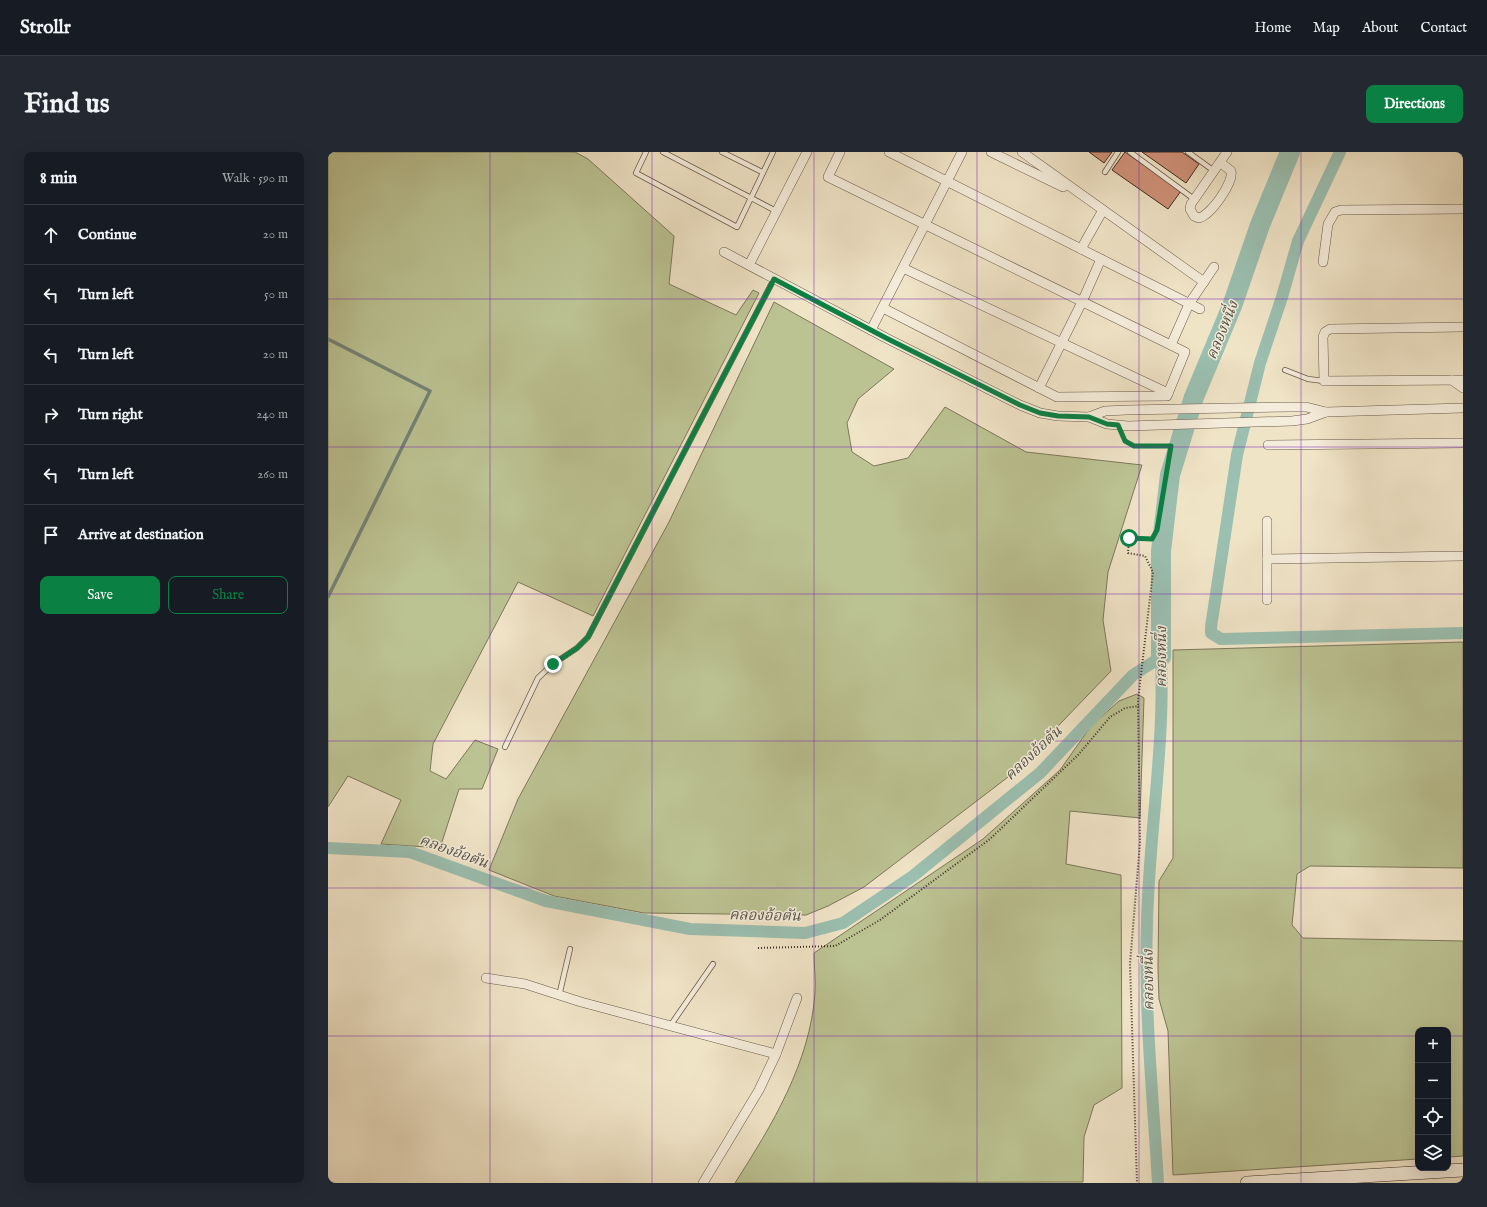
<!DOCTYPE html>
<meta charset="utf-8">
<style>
:root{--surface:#171b24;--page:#242831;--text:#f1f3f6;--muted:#9ea1a6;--line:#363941;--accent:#0b8043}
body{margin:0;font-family:"IM FELL English","Noto Serif Thai",serif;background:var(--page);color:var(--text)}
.controls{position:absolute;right:12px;bottom:12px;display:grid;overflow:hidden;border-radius:8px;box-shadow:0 4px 16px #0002}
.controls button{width:36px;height:36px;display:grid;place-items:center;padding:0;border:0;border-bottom:1px solid var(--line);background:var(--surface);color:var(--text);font:20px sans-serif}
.stop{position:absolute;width:12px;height:12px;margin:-9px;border:3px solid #0b8043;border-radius:50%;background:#fff}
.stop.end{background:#0b8043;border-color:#fff;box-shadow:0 1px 4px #0008}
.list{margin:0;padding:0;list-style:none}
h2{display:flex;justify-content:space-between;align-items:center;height:52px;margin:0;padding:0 16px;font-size:17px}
h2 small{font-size:13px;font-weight:400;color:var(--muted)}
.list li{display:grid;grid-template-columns:26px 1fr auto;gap:12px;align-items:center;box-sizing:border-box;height:60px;padding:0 16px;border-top:1px solid var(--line)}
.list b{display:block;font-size:15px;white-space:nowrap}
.list em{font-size:13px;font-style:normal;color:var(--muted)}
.actions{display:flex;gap:8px;padding:12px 16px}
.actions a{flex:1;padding:9px 0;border:1px solid var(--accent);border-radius:8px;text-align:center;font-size:14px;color:var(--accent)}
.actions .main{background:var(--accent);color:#fff}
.icon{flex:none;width:22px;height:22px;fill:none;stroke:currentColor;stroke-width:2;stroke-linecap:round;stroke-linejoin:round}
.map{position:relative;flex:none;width:1135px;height:1031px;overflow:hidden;border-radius:8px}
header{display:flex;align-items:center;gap:24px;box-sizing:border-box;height:56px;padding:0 20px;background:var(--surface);border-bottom:1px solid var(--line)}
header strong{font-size:19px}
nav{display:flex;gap:22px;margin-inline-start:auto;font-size:14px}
.intro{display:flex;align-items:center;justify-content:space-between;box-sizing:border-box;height:96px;padding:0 24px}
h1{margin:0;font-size:28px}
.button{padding:10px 18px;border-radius:8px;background:var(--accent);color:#fff;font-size:14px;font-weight:700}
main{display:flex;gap:24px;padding:0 24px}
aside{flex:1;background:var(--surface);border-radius:8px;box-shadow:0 4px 16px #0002}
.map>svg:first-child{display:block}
</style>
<header>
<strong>Strollr</strong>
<nav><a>Home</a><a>Map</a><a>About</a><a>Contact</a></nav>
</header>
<div class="intro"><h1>Find us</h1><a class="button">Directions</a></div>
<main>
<aside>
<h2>8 min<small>Walk · 590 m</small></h2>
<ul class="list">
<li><svg class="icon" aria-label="ahead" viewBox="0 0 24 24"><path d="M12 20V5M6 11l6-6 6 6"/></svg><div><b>Continue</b></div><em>20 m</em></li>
<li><svg class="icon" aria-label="left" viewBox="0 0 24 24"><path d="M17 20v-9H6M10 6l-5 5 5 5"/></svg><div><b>Turn left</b></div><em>50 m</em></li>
<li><svg class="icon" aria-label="left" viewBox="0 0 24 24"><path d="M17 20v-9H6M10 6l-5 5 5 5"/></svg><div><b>Turn left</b></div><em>20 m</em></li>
<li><svg class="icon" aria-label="right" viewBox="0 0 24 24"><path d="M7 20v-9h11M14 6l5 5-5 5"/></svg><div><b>Turn right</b></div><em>240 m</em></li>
<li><svg class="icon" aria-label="left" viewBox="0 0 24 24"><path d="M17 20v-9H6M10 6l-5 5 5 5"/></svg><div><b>Turn left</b></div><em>260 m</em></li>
<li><svg class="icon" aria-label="arrive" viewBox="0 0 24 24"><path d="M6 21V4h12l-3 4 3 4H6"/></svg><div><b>Arrive at destination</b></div></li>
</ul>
<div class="actions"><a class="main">Save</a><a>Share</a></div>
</aside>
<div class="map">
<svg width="1135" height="1031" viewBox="0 0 1135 1031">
<rect width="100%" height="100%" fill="#f0e4c7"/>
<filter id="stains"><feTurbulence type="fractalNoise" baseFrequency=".005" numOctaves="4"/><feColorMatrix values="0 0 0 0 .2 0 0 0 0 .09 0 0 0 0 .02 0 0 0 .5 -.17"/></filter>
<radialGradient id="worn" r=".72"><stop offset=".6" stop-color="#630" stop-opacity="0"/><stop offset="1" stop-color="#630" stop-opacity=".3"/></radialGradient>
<g fill="#bcc393" stroke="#7c785b">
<polygon points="0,0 247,0 260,7 346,84 341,132 408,163 425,138 431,141 265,464 190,430 105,592 102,619 118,627 147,588 170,597 154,637 131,637 113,693 99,695 53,692 73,648 20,624 0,655"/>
<polygon points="446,150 566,217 530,247 519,271 524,300 546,314 580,306 617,255 698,300 814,313 780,420 775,468 783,519 684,622 536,735 500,754 478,763 316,761 226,744 161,718 190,647 341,370"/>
<polygon points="1135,490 1135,716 982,714 969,722 964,773 975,786 1135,789 1135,1004 1120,1005 1120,878 1090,878 1090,1007 845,1023 840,879 831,847 830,817 831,729 845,706 845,498"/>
<path d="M 809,542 L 816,546 L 812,666 L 742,659 L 738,712 L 793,723 L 794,936 L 766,953 L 756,985 L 755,1030 L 407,1031 C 444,973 482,911 487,841 C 488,828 486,814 486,801 L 655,687 L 732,618 L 763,574 L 791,549 Z"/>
</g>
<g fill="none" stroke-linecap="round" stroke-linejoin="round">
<polyline stroke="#758478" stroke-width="3.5" points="0,187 102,239 0,445"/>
<g stroke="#9bbfb0" stroke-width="12">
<polyline points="1012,0 970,89 954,145 932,211 909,303 883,475 883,481 893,487 1135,481"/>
<polyline points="0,696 82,700 218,749 362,777 477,781 515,771 585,724 712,621 805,523 833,505"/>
<path d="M 830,1031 C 825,944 816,858 819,771 C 821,682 837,594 833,505"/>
</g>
<polyline stroke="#9bbfb0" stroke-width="20" points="833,505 833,399 842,323 866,245 904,154 932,73 962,0"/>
</g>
<g fill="#d09179" stroke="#3d2c23">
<polygon points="761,0 784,0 776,11"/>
<polygon points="797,0 853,39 840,57 784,18"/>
<polygon points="814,0 854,0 871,12 858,31"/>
</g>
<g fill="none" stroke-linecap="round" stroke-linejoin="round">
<defs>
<g id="service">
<polyline points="318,0 308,21 409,75 445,0"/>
<polyline points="335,0 448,59"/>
<polyline points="394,0 434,20"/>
<polyline points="802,0 866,47"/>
<polyline points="860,0 886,19"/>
<polyline points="777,20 790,0"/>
<polyline points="957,218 980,227 996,229"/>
<polyline points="177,595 210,526 225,512 249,496 260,485 446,127"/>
<polyline points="231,844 242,797"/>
<polyline points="342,874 385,812"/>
</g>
<g id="minor">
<polyline points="512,0 500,25 857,200 839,244 729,245 555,156"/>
<polyline points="561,0 872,157"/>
<polyline points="663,0 735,35"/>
<polyline points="694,0 876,130"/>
<path d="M 892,10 L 903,19 C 906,30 883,63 871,66 L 866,64 L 862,57 L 863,52 L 899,0"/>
<polyline points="753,97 775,58"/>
<polyline points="396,100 558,186 692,253 712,261 730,264 761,265 779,272 800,274 964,269 979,267 998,260"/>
<polyline points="995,110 1000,72 1007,60 1013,58 1135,57"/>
<polyline points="421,113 479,0"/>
<polyline points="575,116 840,241"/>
<polyline points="1135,175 1002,177 997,180 995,185 996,229 1135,228"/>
<polyline points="543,178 634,0"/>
<polyline points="843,193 861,152 886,115"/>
<polyline points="1124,228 1135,236"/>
<polyline points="711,236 754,150 773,107"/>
<polyline points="761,265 777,259 799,258 962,255 978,255 998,260 1135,256"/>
<polyline points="940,293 1135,291"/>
<polyline points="939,369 939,407 1135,404"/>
<polyline points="939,407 939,448"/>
<polyline points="158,826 197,832 253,850 448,902"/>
<polyline points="375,1031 431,938 448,902 469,846"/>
</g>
<polyline id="secondary" points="919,1031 1135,1018"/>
</defs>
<use href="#service" stroke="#6a5a4c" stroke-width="6"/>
<use href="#minor" stroke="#6a5a4c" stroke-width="10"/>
<use href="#secondary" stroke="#3d2c23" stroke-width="14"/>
<g stroke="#3d2c23" stroke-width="2" stroke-dasharray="1 2" stroke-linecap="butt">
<polyline points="795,284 797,289 806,294 843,294 829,378 824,387 801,386 800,401 817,404 825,420 810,548 812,690 802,812 809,1031"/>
<polyline points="430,796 507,794 552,768 662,687 751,602 782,565 797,556 811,554"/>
</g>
<use href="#service" stroke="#f5eddb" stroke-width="4.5"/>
<use href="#minor" stroke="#f5eddb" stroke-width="9"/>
<use href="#secondary" stroke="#f5eddb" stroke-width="13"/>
</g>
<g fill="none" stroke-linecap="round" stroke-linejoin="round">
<polyline stroke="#0b8043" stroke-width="5" points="225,512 249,496 260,485 446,127 558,186 692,253 712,261 730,264 761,265 779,272 790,273 797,289 806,294 843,294 829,378 824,387 801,386"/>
</g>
<path fill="none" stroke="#7b2cbf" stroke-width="1" stroke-opacity="0.55" d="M 162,0 L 162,1031M 324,0 L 324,1031M 486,0 L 486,1031M 649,0 L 649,1031M 811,0 L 811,1031M 973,0 L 973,1031M 0,147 L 1135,147M 0,295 L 1135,295M 0,442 L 1135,442M 0,589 L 1135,589M 0,736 L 1135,736M 0,884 L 1090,884M 1120,884 L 1135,884"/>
<g text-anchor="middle" stroke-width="3" stroke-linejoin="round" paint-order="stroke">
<g font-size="15" font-style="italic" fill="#545146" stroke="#f5eddb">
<text transform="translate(894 178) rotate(-68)" y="5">คลองหนึ่ง</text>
<text transform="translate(833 505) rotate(-90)" y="5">คลองหนึ่ง</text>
<text transform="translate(705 601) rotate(-43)" y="5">คลองอ้อตัน</text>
<text transform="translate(126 699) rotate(20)" y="5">คลองอ้อตัน</text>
<text transform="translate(437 763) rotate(1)" y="5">คลองอ้อตัน</text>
<text transform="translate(820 828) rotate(-91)" y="5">คลองหนึ่ง</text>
</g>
</g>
<rect width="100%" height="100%" filter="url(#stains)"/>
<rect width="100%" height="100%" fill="url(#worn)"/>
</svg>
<div class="controls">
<button>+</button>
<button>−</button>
<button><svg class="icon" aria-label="locate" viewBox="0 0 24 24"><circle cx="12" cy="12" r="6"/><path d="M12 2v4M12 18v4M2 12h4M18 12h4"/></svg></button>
<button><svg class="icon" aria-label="layers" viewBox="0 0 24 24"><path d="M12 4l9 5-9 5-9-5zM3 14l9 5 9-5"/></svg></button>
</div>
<div class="stop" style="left:801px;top:386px"></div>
<div class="stop end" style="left:225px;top:512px"></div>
</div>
</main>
